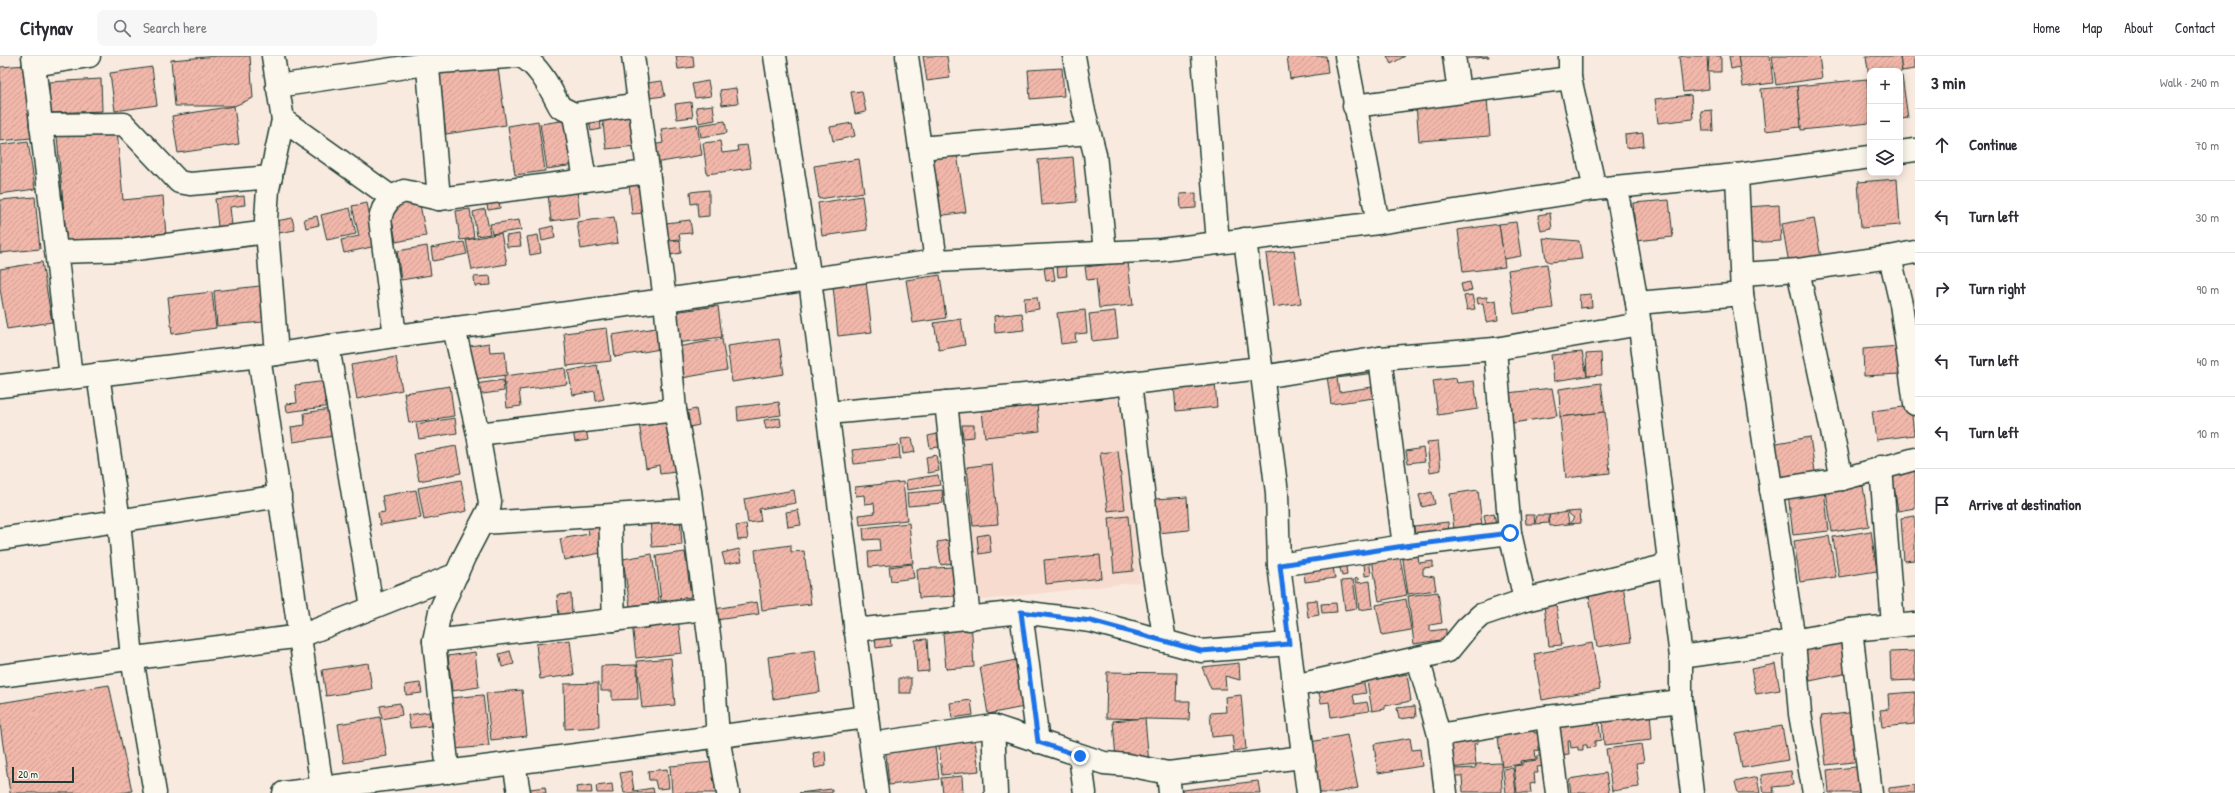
<!DOCTYPE html>
<meta charset="utf-8">
<style>
:root{--surface:#fff;--page:#f7f7f7;--text:#2b2b33;--muted:#7c7c81;--line:#e1e1e2}
body{margin:0;font-family:"Patrick Hand",sans-serif;background:var(--page);color:var(--text)}
.controls{position:absolute;right:12px;top:12px;display:grid;overflow:hidden;border-radius:8px;box-shadow:0 2px 10px #0003}
.controls button{width:36px;height:36px;display:grid;place-items:center;padding:0;border:0;border-bottom:1px solid var(--line);background:var(--surface);color:var(--text);font:20px sans-serif}
.scale{position:absolute;left:12px;bottom:10px;width:62px;box-sizing:border-box;padding-left:4px;border:2px solid #1f3d34;border-top:0;font-size:11px;line-height:14px;white-space:nowrap;color:#1f3d34;-webkit-text-stroke:3px #fbf7ec;paint-order:stroke}
.stop{position:absolute;width:12px;height:12px;margin:-9px;border:3px solid #1a73e8;border-radius:50%;background:#fff}
.stop.end{background:#1a73e8;border-color:#fff;box-shadow:0 1px 4px #0008}
.list{margin:0;padding:0;list-style:none}
h2{display:flex;justify-content:space-between;align-items:center;height:52px;margin:0;padding:0 16px;font-size:17px}
h2 small{font-size:13px;font-weight:400;color:var(--muted)}
.list li{display:grid;grid-template-columns:26px 1fr auto;gap:12px;align-items:center;box-sizing:border-box;height:72px;padding:0 16px;border-top:1px solid var(--line)}
.list b{display:block;font-size:15px;white-space:nowrap}
.list em{font-size:13px;font-style:normal;color:var(--muted)}
.icon{flex:none;width:22px;height:22px;fill:none;stroke:currentColor;stroke-width:2;stroke-linecap:round;stroke-linejoin:round}
.map{position:relative;flex:none;width:1915px;height:737px;overflow:hidden}
header{display:flex;align-items:center;gap:24px;box-sizing:border-box;height:56px;padding:0 20px;background:var(--surface);border-bottom:1px solid var(--line)}
header strong{font-size:19px}
nav{display:flex;gap:22px;margin-inline-start:auto;font-size:14px}
.search{width:280px;height:36px;background:var(--page);display:flex;align-items:center;gap:10px;box-sizing:border-box;padding:0 14px;border-radius:8px;color:var(--muted);font-size:15px}
main{display:flex}
aside{flex:1;background:var(--surface)}
.map>svg:first-child{display:block}
</style>
<header>
<strong>Citynav</strong>
<div class="search"><svg class="icon" aria-label="search" viewBox="0 0 24 24"><circle cx="10" cy="10" r="6"/><path d="M15 15l6 6"/></svg>Search here</div>
<nav><a>Home</a><a>Map</a><a>About</a><a>Contact</a></nav>
</header>
<main>
<div class="map">
<svg width="1915" height="737" viewBox="0 0 1915 737">
<defs>
<pattern id="building-hatch" width="6" height="6" patternUnits="userSpaceOnUse"><rect width="6" height="6" fill="#f1b7aa"/><path d="M-1 1l2-2M0 6l6-6M5 7l2-2" fill="none" stroke="#ce9e93"/></pattern>
</defs>
<rect width="100%" height="100%" fill="#f9eadf"/>
<filter id="ink" filterUnits="userSpaceOnUse"><feTurbulence type="fractalNoise" baseFrequency=".025" numOctaves="2"/><feDisplacementMap in="SourceGraphic" scale="8" xChannelSelector="R" yChannelSelector="G"/><feConvolveMatrix kernelMatrix="1 2 1 2 8 2 1 2 1" color-interpolation-filters="sRGB"/></filter>
<g filter="url(#ink)">
<polygon fill="#f7dbcf" points="1119,336 1140,526 974,545 953,354"/>
<g fill="url(#building-hatch)" stroke="#1f3d34">
<polygon points="217,0 250,0 253,42 234,50 175,50 171,4"/>
<polygon points="676,0 693,0 694,11 678,13"/>
<polygon points="923,0 947,0 950,22 927,25"/>
<polygon points="1287,0 1326,0 1328,17 1290,23"/>
<polygon points="1387,0 1405,0 1391,8"/>
<polygon points="1458,0 1489,0 1489,1 1458,3"/>
<polygon points="1684,0 1707,0 1709,33 1683,36 1679,1"/>
<polygon points="1709,0 1721,0 1721,16 1708,16"/>
<polygon points="1729,0 1738,0 1740,11 1731,13"/>
<polygon points="1738,0 1770,0 1773,27 1743,31"/>
<polygon points="1772,0 1819,0 1822,22 1776,29"/>
<polygon points="1866,0 1900,0 1902,15 1900,17 1870,15 1869,21"/>
<polygon points="1900,0 1915,0 1915,13 1902,15"/>
<polygon points="497,5 506,69 446,78 437,13"/>
<polygon points="26,9 31,82 0,85 0,11"/>
<polygon points="152,11 157,49 115,55 110,17"/>
<polygon points="1062,12 1064,40 1030,43 1028,14"/>
<polygon points="1900,20 1902,20 1908,62 1900,63"/>
<polygon points="101,23 102,55 50,57 49,26"/>
<polygon points="1867,23 1870,23 1870,53"/>
<polygon points="1867,23 1870,67 1801,74 1797,30"/>
<polygon points="662,25 665,40 648,42 646,27"/>
<polygon points="708,25 711,40 695,42 692,28"/>
<polygon points="1797,30 1801,71 1765,75 1761,33"/>
<polygon points="736,32 738,47 722,49 720,34"/>
<polygon points="862,35 866,56 855,58 851,36"/>
<polygon points="1691,39 1693,63 1658,67 1655,43"/>
<polygon points="1487,42 1490,80 1419,85 1416,48"/>
<polygon points="691,46 693,61 677,63 675,48"/>
<polygon points="713,49 715,64 699,67 696,51"/>
<polygon points="234,50 239,88 178,97 172,60"/>
<polygon points="1712,54 1713,75 1703,75 1701,55"/>
<polygon points="632,56 636,90 606,93 602,59"/>
<polygon points="600,63 601,73 591,75 589,64"/>
<polygon points="568,64 574,109 547,113 540,68"/>
<polygon points="538,65 545,115 515,119 508,70"/>
<polygon points="725,65 727,77 701,81 699,69"/>
<polygon points="852,67 855,80 833,85 830,71"/>
<polygon points="697,68 702,99 655,107 652,89 663,87 661,73"/>
<polygon points="117,74 123,144 163,140 166,180 67,190 57,80"/>
<polygon points="1643,77 1644,90 1626,92 1625,79"/>
<polygon points="28,85 35,133 0,138 0,89"/>
<polygon points="720,85 722,97 738,95 737,90 747,89 751,112 707,118 703,87"/>
<polygon points="957,98 966,156 938,160 930,102"/>
<polygon points="1073,101 1077,146 1042,149 1038,104"/>
<polygon points="859,103 864,136 819,143 814,110"/>
<polygon points="1897,123 1900,169 1861,172 1858,126"/>
<polygon points="641,126 644,157 632,158 629,127"/>
<polygon points="709,134 709,160 698,161 697,147 691,148 690,136"/>
<polygon points="577,135 580,161 551,165 548,138"/>
<polygon points="1196,137 1196,152 1181,153 1180,138"/>
<polygon points="244,140 245,149 230,151 233,179 219,180 215,143"/>
<polygon points="862,140 867,174 822,180 818,147"/>
<polygon points="35,141 40,193 0,197 0,144"/>
<polygon points="419,143 426,180 396,186 389,148"/>
<polygon points="499,143 500,152 488,154 486,145"/>
<polygon points="1669,144 1673,181 1636,185 1633,147"/>
<polygon points="367,147 376,190 344,197 341,184 359,180 352,150"/>
<polygon points="1779,149 1781,185 1748,187 1746,151"/>
<polygon points="350,152 356,178 327,184 321,159"/>
<polygon points="470,153 474,182 460,184 456,155"/>
<polygon points="485,153 490,178 477,180 473,156"/>
<polygon points="1550,157 1552,173 1541,175 1538,159"/>
<polygon points="317,160 319,169 306,172 304,163"/>
<polygon points="614,161 618,187 581,193 577,166"/>
<polygon points="292,162 295,174 279,177 276,165"/>
<polygon points="1814,162 1822,207 1790,213 1782,168"/>
<polygon points="519,164 521,174 492,178 490,168"/>
<polygon points="690,164 692,177 679,178 680,183 668,184 666,167"/>
<polygon points="1516,166 1521,200 1504,203 1499,168"/>
<polygon points="1499,168 1505,211 1463,216 1458,174"/>
<polygon points="553,170 555,182 542,185 540,173"/>
<polygon points="501,177 507,208 472,214 466,184"/>
<polygon points="519,178 521,190 507,191 506,180"/>
<polygon points="538,179 541,197 530,199 527,181"/>
<polygon points="1543,182 1579,185 1582,203 1550,206 1546,204"/>
<polygon points="680,184 681,197 670,199 668,185"/>
<polygon points="464,186 467,198 433,205 431,192"/>
<polygon points="427,190 431,219 401,224 397,195"/>
<polygon points="1294,194 1301,247 1273,251 1266,198"/>
<polygon points="42,206 52,266 7,273 0,233 0,213"/>
<polygon points="1128,206 1133,249 1099,252 1096,223 1087,224 1085,211"/>
<polygon points="1547,208 1553,252 1514,258 1508,214"/>
<polygon points="1066,209 1067,220 1058,221 1057,210"/>
<polygon points="1053,211 1055,224 1046,225 1044,212"/>
<polygon points="940,219 946,262 913,267 906,224"/>
<polygon points="490,220 491,229 475,230 474,221"/>
<polygon points="866,226 872,276 838,280 833,230"/>
<polygon points="1470,226 1472,234 1463,236 1461,228"/>
<polygon points="260,230 263,266 217,270 214,235"/>
<polygon points="212,236 216,272 172,278 168,241"/>
<polygon points="1591,238 1592,251 1580,252 1579,239"/>
<polygon points="1472,239 1475,253 1467,254 1464,240"/>
<polygon points="1037,241 1039,253 1025,255 1024,242"/>
<polygon points="1487,241 1487,246 1496,244 1498,264 1486,266 1483,247 1478,248 1477,242"/>
<polygon points="718,250 722,281 677,287 673,256"/>
<polygon points="1085,254 1087,277 1075,278 1076,286 1061,288 1057,257"/>
<polygon points="1115,255 1118,282 1092,285 1089,258"/>
<polygon points="1022,257 1024,274 995,277 994,260"/>
<polygon points="961,263 965,289 939,294 934,267"/>
<polygon points="607,272 611,305 567,310 564,277"/>
<polygon points="656,272 660,293 615,301 612,279"/>
<polygon points="722,283 727,314 682,322 677,291"/>
<polygon points="779,283 784,318 732,326 727,290"/>
<polygon points="489,287 490,296 505,295 507,319 474,323 470,290"/>
<polygon points="1899,290 1900,318 1864,320 1863,293"/>
<polygon points="1582,296 1587,320 1554,325 1551,299"/>
<polygon points="1601,297 1602,319 1587,320 1586,298"/>
<polygon points="396,301 402,334 357,343 351,309"/>
<polygon points="1373,307 1374,317 1337,322 1339,336 1372,331 1374,342 1331,348 1326,313"/>
<polygon points="597,309 604,343 596,345 595,335 573,339 568,315"/>
<polygon points="565,312 567,328 519,334 521,350 507,352 504,320"/>
<polygon points="1456,322 1457,327 1474,325 1478,353 1438,359 1433,325"/>
<polygon points="503,324 504,335 476,339 475,328"/>
<polygon points="327,325 331,350 287,356 286,348 297,347 295,329"/>
<polygon points="1215,326 1217,351 1176,355 1174,330"/>
<polygon points="1601,327 1605,356 1560,361 1559,333"/>
<polygon points="450,330 454,360 409,367 404,337"/>
<polygon points="1552,332 1557,360 1513,367 1507,337"/>
<polygon points="779,346 781,359 738,365 737,351"/>
<polygon points="1037,349 1040,375 985,381 982,355"/>
<polygon points="1911,350 1914,379 1876,384 1872,355"/>
<polygon points="330,353 334,380 293,386 291,371 305,369 304,357"/>
<polygon points="696,353 699,369 690,371 687,355"/>
<polygon points="1605,356 1610,417 1566,422 1560,361"/>
<polygon points="455,362 457,377 419,383 416,368"/>
<polygon points="667,362 676,416 660,418 659,409 646,412 639,367"/>
<polygon points="780,362 781,370 766,373 764,364"/>
<polygon points="962,369 974,369 974,381 963,382"/>
<polygon points="586,373 588,384 575,386 573,375"/>
<polygon points="937,378 939,391 930,392 928,380"/>
<polygon points="1810,381 1816,422 1773,429 1766,389"/>
<polygon points="912,382 915,396 903,398 901,383"/>
<polygon points="1438,385 1441,414 1430,416 1427,386"/>
<polygon points="899,389 900,403 854,408 852,394"/>
<polygon points="456,390 461,417 419,425 414,398"/>
<polygon points="1423,392 1425,405 1408,407 1406,395"/>
<polygon points="1118,395 1125,453 1108,455 1100,397"/>
<polygon points="936,399 939,415 928,417 926,401"/>
<polygon points="992,408 998,468 973,470 967,411"/>
<polygon points="1915,408 1915,452 1898,455 1891,412"/>
<polygon points="938,419 940,429 907,434 906,424"/>
<polygon points="461,424 467,455 424,464 418,432"/>
<polygon points="903,426 907,464 860,469 859,459 875,457 874,447 865,448 864,439 856,440 855,431"/>
<polygon points="1863,430 1869,470 1832,476 1826,435"/>
<polygon points="416,434 421,462 380,469 378,457 385,456 382,440"/>
<polygon points="794,434 796,447 759,453 761,465 748,467 744,443"/>
<polygon points="942,434 943,447 908,450 907,437"/>
<polygon points="1478,434 1482,469 1454,473 1450,438"/>
<polygon points="1824,434 1829,475 1793,479 1788,438"/>
<polygon points="1432,436 1435,448 1422,451 1419,439"/>
<polygon points="1187,441 1189,474 1158,477 1155,443"/>
<polygon points="798,454 801,469 788,471 786,456"/>
<polygon points="1580,455 1581,467 1569,468 1574,462 1567,456"/>
<polygon points="1567,456 1569,468 1550,470 1549,459"/>
<polygon points="1494,457 1496,469 1486,471 1484,459"/>
<polygon points="1525,459 1534,459 1535,468 1526,468"/>
<polygon points="1537,459 1549,459 1549,467 1535,468"/>
<polygon points="680,460 682,489 652,491 650,462"/>
<polygon points="1128,460 1133,515 1114,517 1109,462"/>
<polygon points="1915,460 1915,504 1904,505 1901,462"/>
<polygon points="600,465 606,496 564,504 560,483 589,478 587,468"/>
<polygon points="1448,466 1449,477 1415,482 1414,470"/>
<polygon points="909,467 913,507 869,511 868,496 880,495 879,483 864,484 863,472"/>
<polygon points="746,468 748,483 738,484 736,470"/>
<polygon points="1871,475 1877,515 1839,521 1833,481"/>
<polygon points="989,478 991,496 979,498 977,480"/>
<polygon points="1829,480 1836,521 1800,526 1794,485"/>
<polygon points="949,484 952,507 941,509 937,486"/>
<polygon points="791,489 791,496 804,495 811,548 762,554 755,494"/>
<polygon points="739,493 742,505 725,508 722,497"/>
<polygon points="1417,494 1419,507 1433,505 1433,511 1423,512 1423,519 1434,521 1436,534 1408,538 1402,497"/>
<polygon points="685,496 691,541 661,545 656,500"/>
<polygon points="1399,497 1407,539 1379,545 1372,504"/>
<polygon points="652,498 659,546 630,550 623,503"/>
<polygon points="1100,499 1102,522 1046,528 1044,504"/>
<polygon points="1369,503 1371,519 1365,520 1364,507"/>
<polygon points="1353,505 1354,509 1346,510 1347,519 1342,520 1340,512 1336,512 1335,508"/>
<polygon points="912,508 914,522 891,525 889,511"/>
<polygon points="953,511 955,540 919,542 917,513"/>
<polygon points="1333,511 1335,522 1305,526 1304,515"/>
<polygon points="1358,522 1358,527 1370,525 1373,552 1359,554 1355,523"/>
<polygon points="1353,524 1357,552 1345,554 1341,525"/>
<polygon points="1623,528 1631,586 1597,591 1588,533"/>
<polygon points="1438,536 1442,567 1430,569 1430,575 1446,573 1446,583 1414,588 1408,540"/>
<polygon points="571,538 572,559 559,560 557,539"/>
<polygon points="1406,543 1411,574 1382,579 1376,549"/>
<polygon points="1317,544 1319,559 1308,561 1306,545"/>
<polygon points="757,546 759,558 716,564 714,553"/>
<polygon points="1336,547 1337,556 1322,557 1321,548"/>
<polygon points="1556,548 1562,589 1549,590 1544,549"/>
<polygon points="678,562 682,597 636,602 632,567"/>
<polygon points="971,564 974,611 946,613 942,566"/>
<polygon points="890,580 891,590 876,592 875,581"/>
<polygon points="927,583 929,615 917,616 915,584"/>
<polygon points="1846,583 1853,616 1810,625 1804,591"/>
<polygon points="570,584 574,619 540,623 536,588"/>
<polygon points="1592,587 1600,633 1542,644 1534,598"/>
<polygon points="815,594 820,636 773,643 768,601"/>
<polygon points="510,595 514,608 502,611 499,598"/>
<polygon points="1915,595 1915,624 1891,625 1890,596"/>
<polygon points="475,596 479,631 452,635 448,600"/>
<polygon points="671,602 675,649 642,652 637,605"/>
<polygon points="1016,604 1024,651 988,658 980,611"/>
<polygon points="368,607 372,633 326,640 322,614"/>
<polygon points="1239,607 1240,624 1225,620 1226,633 1211,633 1202,611"/>
<polygon points="1775,608 1780,634 1756,638 1751,613"/>
<polygon points="637,609 638,643 612,644 612,635 601,635 601,610"/>
<polygon points="1107,616 1177,617 1176,645 1190,645 1189,664 1106,662"/>
<polygon points="1407,618 1411,645 1385,650 1385,653 1372,655 1367,625"/>
<rect x="899" y="622" width="12" height="15"/>
<polygon points="1363,623 1366,637 1353,639 1355,648 1367,646 1369,655 1331,661 1329,646 1321,647 1318,631"/>
<polygon points="420,627 422,637 406,639 405,629"/>
<polygon points="598,627 599,671 565,673 564,628"/>
<polygon points="109,629 132,735 121,737 10,737 0,668 0,647"/>
<polygon points="522,634 527,680 491,684 486,637"/>
<polygon points="1915,636 1915,668 1882,671 1880,654 1889,653 1888,638"/>
<polygon points="483,639 489,690 455,693 450,642"/>
<polygon points="1241,639 1246,693 1234,695 1232,679 1212,681 1210,657 1226,656 1225,641"/>
<polygon points="971,644 973,659 952,662 950,647"/>
<polygon points="400,647 402,659 382,663 380,650"/>
<polygon points="1415,650 1416,661 1399,663 1397,652"/>
<polygon points="429,656 431,670 410,672 408,659"/>
<polygon points="1650,656 1652,684 1604,689 1602,661"/>
<polygon points="1857,656 1862,705 1826,709 1821,660"/>
<polygon points="1598,659 1601,684 1595,685 1595,691 1587,692 1587,689 1583,689 1583,694 1578,694 1578,691 1571,692 1570,685 1568,685 1569,698 1558,699 1550,665"/>
<polygon points="380,661 387,700 344,707 338,668"/>
<polygon points="1145,662 1149,708 1116,703 1113,665"/>
<polygon points="1534,670 1534,677 1542,676 1545,695 1535,694 1536,703 1520,705 1521,708 1502,711 1497,674"/>
<polygon points="1782,670 1788,704 1742,712 1736,678"/>
<polygon points="1477,676 1478,687 1474,688 1476,709 1451,712 1448,679"/>
<polygon points="974,677 979,715 942,719 938,681"/>
<polygon points="1347,679 1358,732 1332,737 1315,737 1305,687"/>
<polygon points="934,682 939,723 889,729 885,688"/>
<polygon points="1410,682 1412,694 1420,693 1422,710 1378,717 1374,688"/>
<polygon points="1641,688 1644,706 1636,707 1639,731 1612,735 1606,693"/>
<polygon points="825,695 826,710 815,712 813,697"/>
<polygon points="1545,699 1546,710 1537,711 1538,717 1534,717 1535,727 1530,728 1531,737 1517,737 1514,710 1522,709 1522,706 1537,704 1537,700"/>
<polygon points="714,706 717,737 672,737 670,710"/>
<polygon points="1501,707 1502,736 1463,736 1462,720 1456,720 1456,713 1475,712 1477,708"/>
<polygon points="1865,710 1867,737 1829,737 1827,714"/>
<polygon points="1513,712 1516,737 1506,737 1503,713"/>
<polygon points="667,713 669,732 657,733 655,724 649,724 648,715"/>
<polygon points="631,715 634,735 653,732 654,737 624,737 620,717"/>
<polygon points="1791,715 1793,729 1773,731 1774,737 1764,737 1761,719"/>
<polygon points="1606,717 1609,737 1571,737 1569,723"/>
<polygon points="962,720 963,737 943,737 941,722"/>
<polygon points="1757,721 1760,737 1738,737 1735,726"/>
<polygon points="1258,725 1260,737 1176,737 1175,735"/>
<polygon points="612,728 613,737 597,737 596,730"/>
<polygon points="591,729 592,737 577,737 576,731"/>
<polygon points="1915,729 1915,737 1889,737 1889,732"/>
<polygon points="545,731 546,737 531,737 530,733"/>
<polygon points="832,733 832,737 799,737"/>
</g>
<g fill="none" stroke-linecap="round" stroke-linejoin="round">
<defs>
<g id="minor">
<polyline points="33,0 71,321"/>
<polyline points="273,0 283,64 268,133 266,163 277,298"/>
<polyline points="427,0 439,143"/>
<polyline points="633,0 665,244 675,354 690,435 713,610 718,681 728,737"/>
<polyline points="775,0 810,224 877,737"/>
<polyline points="907,0 936,205"/>
<polyline points="1074,0 1083,51 1095,98 1105,196"/>
<polyline points="1203,0 1218,187"/>
<polyline points="1346,0 1378,167"/>
<polyline points="1454,0 1459,36"/>
<polyline points="1570,0 1570,22 1595,133"/>
<polyline points="34,9 89,0"/>
<path d="M 277,30 L 440,6 L 520,0 C 538,7 551,34 560,51 L 574,58 L 638,48"/>
<polyline points="1354,50 1570,22"/>
<polyline points="574,58 585,124"/>
<polyline points="283,64 391,141"/>
<polyline points="41,69 124,68 179,126 190,128 271,121"/>
<polyline points="920,92 1089,77"/>
<polyline points="1900,96 1915,94"/>
<polyline points="1737,119 1742,238 1794,585 1800,658 1814,737"/>
<polyline points="1616,131 1637,247 1681,601 1681,645 1692,737"/>
<polyline points="1245,183 1277,437 1279,509 1308,737"/>
<polyline points="57,196 128,194 267,176"/>
<polyline points="1915,196 1890,201 1901,248 1915,348"/>
<polyline points="1798,214 1842,423"/>
<polyline points="1742,218 1798,214 1890,201"/>
<polyline points="1637,247 1742,238"/>
<polyline points="395,280 380,163 383,153 391,141 404,135 439,143 648,116"/>
<polyline points="328,290 372,551"/>
<polyline points="259,300 322,732"/>
<polyline points="1380,302 1404,490"/>
<polyline points="98,318 119,465 132,602 155,737"/>
<polyline points="1262,321 1380,302 1495,293 1640,268"/>
<polyline points="1130,327 1151,502 1165,585"/>
<polyline points="0,330 277,298 395,280 665,244 936,205 1161,194 1378,167 1595,133 1737,119 1870,101"/>
<polyline points="946,346 969,563"/>
<polyline points="828,357 1035,338 1261,312"/>
<polyline points="478,378 675,354"/>
<polyline points="1881,411 1893,569"/>
<polyline points="1771,434 1842,423 1915,403"/>
<polyline points="610,460 614,564"/>
<polyline points="482,467 692,454"/>
<polyline points="0,483 280,440"/>
<polyline points="1279,509 1404,490 1510,477"/>
<polyline points="1525,544 1669,509"/>
<polyline points="1021,556 1038,686"/>
<polyline points="855,574 1021,556 1091,565 1201,595 1289,588"/>
<polyline points="1851,574 1871,737"/>
<polyline points="434,585 705,553"/>
<polyline points="1681,601 1794,585 1851,574 1915,568"/>
<polyline points="1418,602 1439,679 1446,737"/>
<polyline points="0,620 301,580 457,518"/>
<polyline points="1294,630 1448,595 1466,573 1481,559 1525,544 1510,477 1495,293"/>
<polyline points="1547,661 1557,737"/>
<polyline points="993,670 996,737"/>
<polyline points="1439,679 1539,662 1681,645"/>
<polyline points="871,688 993,670 1104,707 1128,709 1168,717 1303,701"/>
<polyline points="1080,700 1085,737"/>
<polyline points="514,707 519,737"/>
<polyline points="448,716 434,585 440,555 464,501 489,453 490,446 478,378 454,272"/>
<polyline points="1168,717 1170,737"/>
<polyline points="284,737 867,661"/>
</g>
</defs>
<use href="#minor" stroke="#1f3d34" stroke-width="25"/>
<use href="#minor" stroke="#fbf7ec" stroke-width="22"/>
</g>
</g>
<g fill="none" stroke-linecap="round" stroke-linejoin="round" filter="url(#ink)">
<polyline stroke="#1a73e8" stroke-width="5" points="1080,700 1038,686 1021,556 1091,565 1201,595 1289,588 1280,509 1404,490 1510,477"/>
</g>
</svg>
<div class="controls">
<button>+</button>
<button>−</button>
<button><svg class="icon" aria-label="layers" viewBox="0 0 24 24"><path d="M12 4l9 5-9 5-9-5zM3 14l9 5 9-5"/></svg></button>
</div>
<div class="scale">20 m</div>
<div class="stop" style="left:1510px;top:477px"></div>
<div class="stop end" style="left:1080px;top:700px"></div>
</div>
<aside>
<h2>3 min<small>Walk · 240 m</small></h2>
<ul class="list">
<li><svg class="icon" aria-label="ahead" viewBox="0 0 24 24"><path d="M12 20V5M6 11l6-6 6 6"/></svg><div><b>Continue</b></div><em>70 m</em></li>
<li><svg class="icon" aria-label="left" viewBox="0 0 24 24"><path d="M17 20v-9H6M10 6l-5 5 5 5"/></svg><div><b>Turn left</b></div><em>30 m</em></li>
<li><svg class="icon" aria-label="right" viewBox="0 0 24 24"><path d="M7 20v-9h11M14 6l5 5-5 5"/></svg><div><b>Turn right</b></div><em>90 m</em></li>
<li><svg class="icon" aria-label="left" viewBox="0 0 24 24"><path d="M17 20v-9H6M10 6l-5 5 5 5"/></svg><div><b>Turn left</b></div><em>40 m</em></li>
<li><svg class="icon" aria-label="left" viewBox="0 0 24 24"><path d="M17 20v-9H6M10 6l-5 5 5 5"/></svg><div><b>Turn left</b></div><em>10 m</em></li>
<li><svg class="icon" aria-label="arrive" viewBox="0 0 24 24"><path d="M6 21V4h12l-3 4 3 4H6"/></svg><div><b>Arrive at destination</b></div></li>
</ul>
</aside>
</main>
